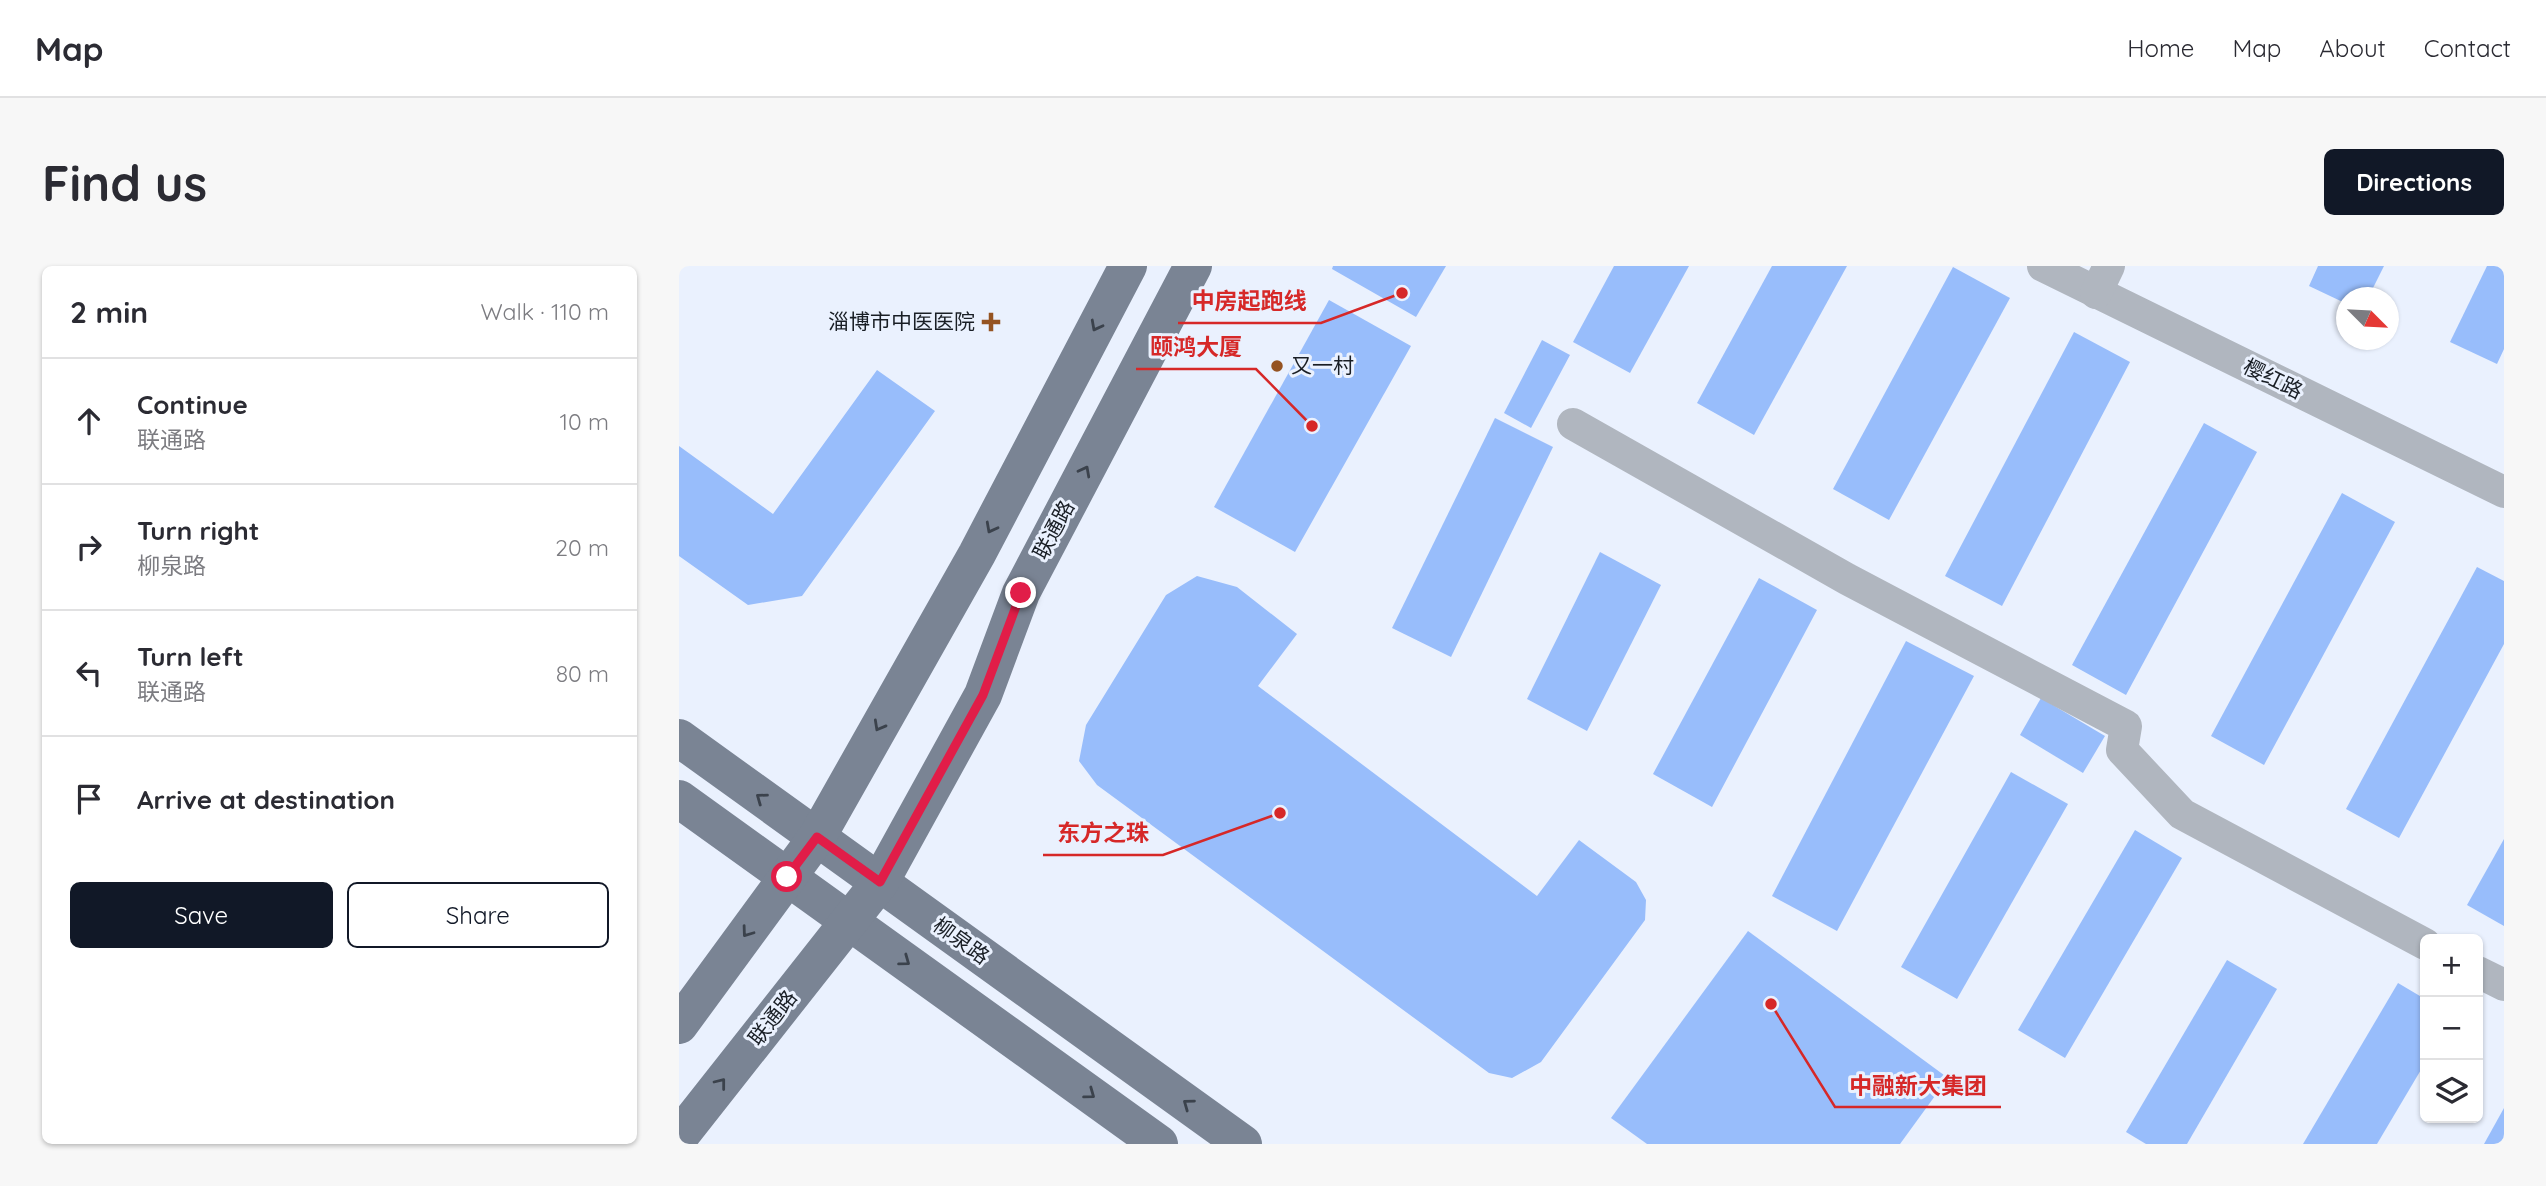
<!DOCTYPE html>
<meta charset="utf-8">
<style>
:root{--surface:#fff;--page:#f7f7f7;--text:#2b2b33;--muted:#7c7c81;--line:#e1e1e2;--accent:#111827}
body{margin:0;font-family:Quicksand,"Noto Sans SC",sans-serif;background:var(--page);color:var(--text)}
.controls{position:absolute;right:21px;bottom:21px;display:grid;overflow:hidden;border-radius:10px;box-shadow:0 2px 5px #0004}
.controls button{width:63px;height:63px;display:grid;place-items:center;padding:0;border:0;border-bottom:2px solid var(--line);background:var(--surface);color:var(--text);font:35px sans-serif}
.compass{position:absolute;left:1657px;top:21px;width:63px;height:63px;border-radius:50%;background:var(--surface);box-shadow:0 2px 5px #0004;rotate:114deg}
.stop{position:absolute;width:21px;height:21px;margin:-16px;border:5px solid #e11d48;border-radius:50%;background:#fff}
.stop.end{background:#e11d48;border-color:#fff;box-shadow:0 2px 7px #0008}
.list{margin:0;padding:0;list-style:none}
h2{display:flex;justify-content:space-between;align-items:center;height:91px;margin:0;padding:0 28px;font-size:30px}
h2 small{font-size:23px;font-weight:400;color:var(--muted)}
.list li{display:grid;grid-template-columns:46px 1fr auto;gap:21px;align-items:center;box-sizing:border-box;height:126px;padding:0 28px;border-top:2px solid var(--line)}
.list b{display:block;font-size:26px;white-space:nowrap}
.list p{margin:0;font-size:23px;white-space:nowrap;color:var(--muted)}
.list em{font-size:23px;font-style:normal;color:var(--muted)}
.actions{display:flex;gap:14px;padding:21px 28px}
.actions a{flex:1;padding:16px 0;border:2px solid var(--accent);border-radius:10px;text-align:center;font-size:24px;color:var(--accent)}
.actions .main{background:var(--accent);color:#fff}
.icon{flex:none;width:38px;height:38px;fill:none;stroke:currentColor;stroke-width:2;stroke-linecap:round;stroke-linejoin:round}
.map{position:relative;flex:none;width:1825px;height:878px;overflow:hidden;border-radius:10px}
header{display:flex;align-items:center;gap:42px;box-sizing:border-box;height:98px;padding:0 35px;background:var(--surface);border-bottom:2px solid var(--line)}
header strong{font-size:33px}
nav{display:flex;gap:38px;margin-inline-start:auto;font-size:24px}
.intro{display:flex;align-items:center;justify-content:space-between;box-sizing:border-box;height:168px;padding:0 42px}
h1{margin:0;font-size:49px}
.button{padding:18px 32px;border-radius:10px;background:var(--accent);color:#fff;font-size:24px;font-weight:700}
main{display:flex;gap:42px;padding:0 42px}
aside{flex:1;background:var(--surface);border-radius:10px;box-shadow:0 2px 5px #0004}
.map>svg:first-child{display:block}
</style>
<header>
<strong>Map</strong>
<nav><a>Home</a><a>Map</a><a>About</a><a>Contact</a></nav>
</header>
<div class="intro"><h1>Find us</h1><a class="button">Directions</a></div>
<main>
<aside>
<h2>2 min<small>Walk · 110 m</small></h2>
<ul class="list">
<li><svg class="icon" aria-label="ahead" viewBox="0 0 24 24"><path d="M12 20V5M6 11l6-6 6 6"/></svg><div><b>Continue</b><p>联通路</p></div><em>10 m</em></li>
<li><svg class="icon" aria-label="right" viewBox="0 0 24 24"><path d="M7 20v-9h11M14 6l5 5-5 5"/></svg><div><b>Turn right</b><p>柳泉路</p></div><em>20 m</em></li>
<li><svg class="icon" aria-label="left" viewBox="0 0 24 24"><path d="M17 20v-9H6M10 6l-5 5 5 5"/></svg><div><b>Turn left</b><p>联通路</p></div><em>80 m</em></li>
<li><svg class="icon" aria-label="arrive" viewBox="0 0 24 24"><path d="M6 21V4h12l-3 4 3 4H6"/></svg><div><b>Arrive at destination</b></div></li>
</ul>
<div class="actions"><a class="main">Save</a><a>Share</a></div>
</aside>
<div class="map">
<svg width="1825" height="878" viewBox="0 0 1825 878">
<rect width="100%" height="100%" fill="#eaf1fe"/>
<g fill="#98bdfb">
<polygon points="654,0 767,0 737,51 653,3"/>
<polygon points="935,0 1010,0 951,107 894,76"/>
<polygon points="1093,0 1168,0 1075,169 1018,137"/>
<polygon points="1639,0 1705,0 1689,32 1668,32 1668,38 1630,20"/>
<polygon points="1808,0 1825,0 1825,83 1818,98 1771,76"/>
<polygon points="1274,1 1331,32 1210,254 1154,223"/>
<polygon points="650,34 732,80 616,286 535,241"/>
<polygon points="1395,66 1451,96 1323,340 1266,310"/>
<polygon points="863,74 891,89 852,162 825,147"/>
<polygon points="198,104 256,145 123,330 69,339 0,290 0,180 94,248"/>
<polygon points="816,152 874,181 772,391 713,362"/>
<polygon points="1525,157 1578,186 1447,429 1393,399"/>
<polygon points="1663,227 1716,256 1585,499 1532,470"/>
<polygon points="921,286 982,319 908,465 848,433"/>
<polygon points="1798,301 1825,315 1825,378 1720,572 1667,543"/>
<polygon points="518,310 558,321 618,368 579,420 858,630 900,574 957,616 967,634 966,654 862,796 833,812 810,807 418,519 400,495 407,459 487,329"/>
<polygon points="1080,312 1138,344 1033,541 974,508"/>
<polygon points="1227,375 1295,410 1158,665 1093,630"/>
<polygon points="1362,432 1426,470 1404,507 1341,469"/>
<polygon points="1332,506 1389,538 1278,733 1222,701"/>
<polygon points="1456,564 1503,592 1386,792 1339,764"/>
<polygon points="1825,573 1825,660 1788,639"/>
<polygon points="1069,665 1269,812 1221,878 968,878 932,852"/>
<polygon points="1548,694 1598,723 1508,878 1467,878 1447,866"/>
<polygon points="1719,717 1746,733 1746,797 1698,878 1624,878"/>
<polygon points="1825,842 1825,878 1805,878"/>
</g>
<g fill="none" stroke-linecap="round" stroke-linejoin="round">
<g stroke="#b0b6bf" stroke-width="32">
<polyline points="1364,0 1825,226"/>
<polyline points="1417,27 1430,0"/>
<polyline points="894,158 1168,313 1447,460 1443,484 1503,548 1746,678"/>
<polyline points="1799,706 1825,719"/>
</g>
<g stroke="#7a8494" stroke-width="38">
<polyline points="0,472 564,878"/>
<polyline points="0,533 480,878"/>
<polyline points="0,759 138,571 298,288 449,0"/>
<polyline points="0,871 201,616 304,429 342,327 514,0"/>
</g>
</g>
<defs><path id="oneway-chevron" d="M-2-3.5L2.5 0L-2 3.5" fill="none" stroke-width="1.6" stroke-linecap="round" stroke-linejoin="round" transform="scale(1.75)"/></defs>
<g stroke="#3b424c">
<use href="#oneway-chevron" transform="translate(417 60) rotate(118)"/>
<use href="#oneway-chevron" transform="translate(406 205) rotate(-62)"/>
<use href="#oneway-chevron" transform="translate(312 262) rotate(118)"/>
<use href="#oneway-chevron" transform="translate(200 460) rotate(119)"/>
<use href="#oneway-chevron" transform="translate(82 532) rotate(-144)"/>
<use href="#oneway-chevron" transform="translate(68 666) rotate(126)"/>
<use href="#oneway-chevron" transform="translate(226 695) rotate(36)"/>
<use href="#oneway-chevron" transform="translate(42 817) rotate(-52)"/>
<use href="#oneway-chevron" transform="translate(411 828) rotate(36)"/>
<use href="#oneway-chevron" transform="translate(509 838) rotate(-144)"/>
</g>
<g fill="none" stroke-linecap="round" stroke-linejoin="round">
<polyline stroke="#e11d48" stroke-width="9" points="108,611 138,571 201,616 304,429 342,327"/>
</g>
<g fill="#955321" stroke="#eaf1fe" stroke-width="2.5">
<path d="M308.5 45.5h7v7h7v7h-7v7h-7v-7h-7v-7h7z"/>
<circle cx="598" cy="100" r="7"/>
</g>
<g text-anchor="middle" stroke-width="6" stroke-linejoin="round" paint-order="stroke">
<g font-size="21" fill="#191e25" stroke="#eaf1fe" text-anchor="end">
<text x="296" y="63">淄博市中医医院</text>
<text x="612" y="107" text-anchor="start">又一村</text>
</g>
<g font-size="21" fill="#191e25" stroke="#eaf1fe">
<text transform="translate(1594 113) rotate(26)" y="7">樱红路</text>
<text transform="translate(375 264) rotate(-62)" y="7">联通路</text>
<text transform="translate(282 675) rotate(36)" y="7">柳泉路</text>
<text transform="translate(94 752) rotate(-52)" y="7">联通路</text>
</g>
</g>
<path fill="none" stroke="#d62828" stroke-width="2.5" d="M723 27L642 57H499M633 160L577 103H457M601 547L484 589H364M1092 738L1156 841H1322"/>
<g fill="#d62828" stroke="#eaf1fe" stroke-width="2.5">
<circle cx="723" cy="27" r="7"/>
<circle cx="633" cy="160" r="7"/>
<circle cx="601" cy="547" r="7"/>
<circle cx="1092" cy="738" r="7"/>
</g>
<g font-size="23" text-anchor="middle" font-weight="bold" fill="#d62828" stroke="#eaf1fe" stroke-width="6" stroke-linejoin="round" paint-order="stroke">
<text x="570" y="43">中房起跑线</text>
<text x="517" y="89">颐鸿大厦</text>
<text x="424" y="575">东方之珠</text>
<text x="1239" y="828">中融新大集团</text>
</g>
</svg>
<div class="controls">
<button>+</button>
<button>−</button>
<button><svg class="icon" aria-label="layers" viewBox="0 0 24 24"><path d="M12 4l9 5-9 5-9-5zM3 14l9 5 9-5"/></svg></button>
</div>
<svg class="compass" viewBox="-18 -18 36 36"><path d="M0-13l5 13h-10z" fill="#e53935"/><path d="M0 13l5-13h-10z" fill="#7c7c81"/></svg>
<div class="stop" style="left:108px;top:611px"></div>
<div class="stop end" style="left:342px;top:327px"></div>
</div>
</main>
